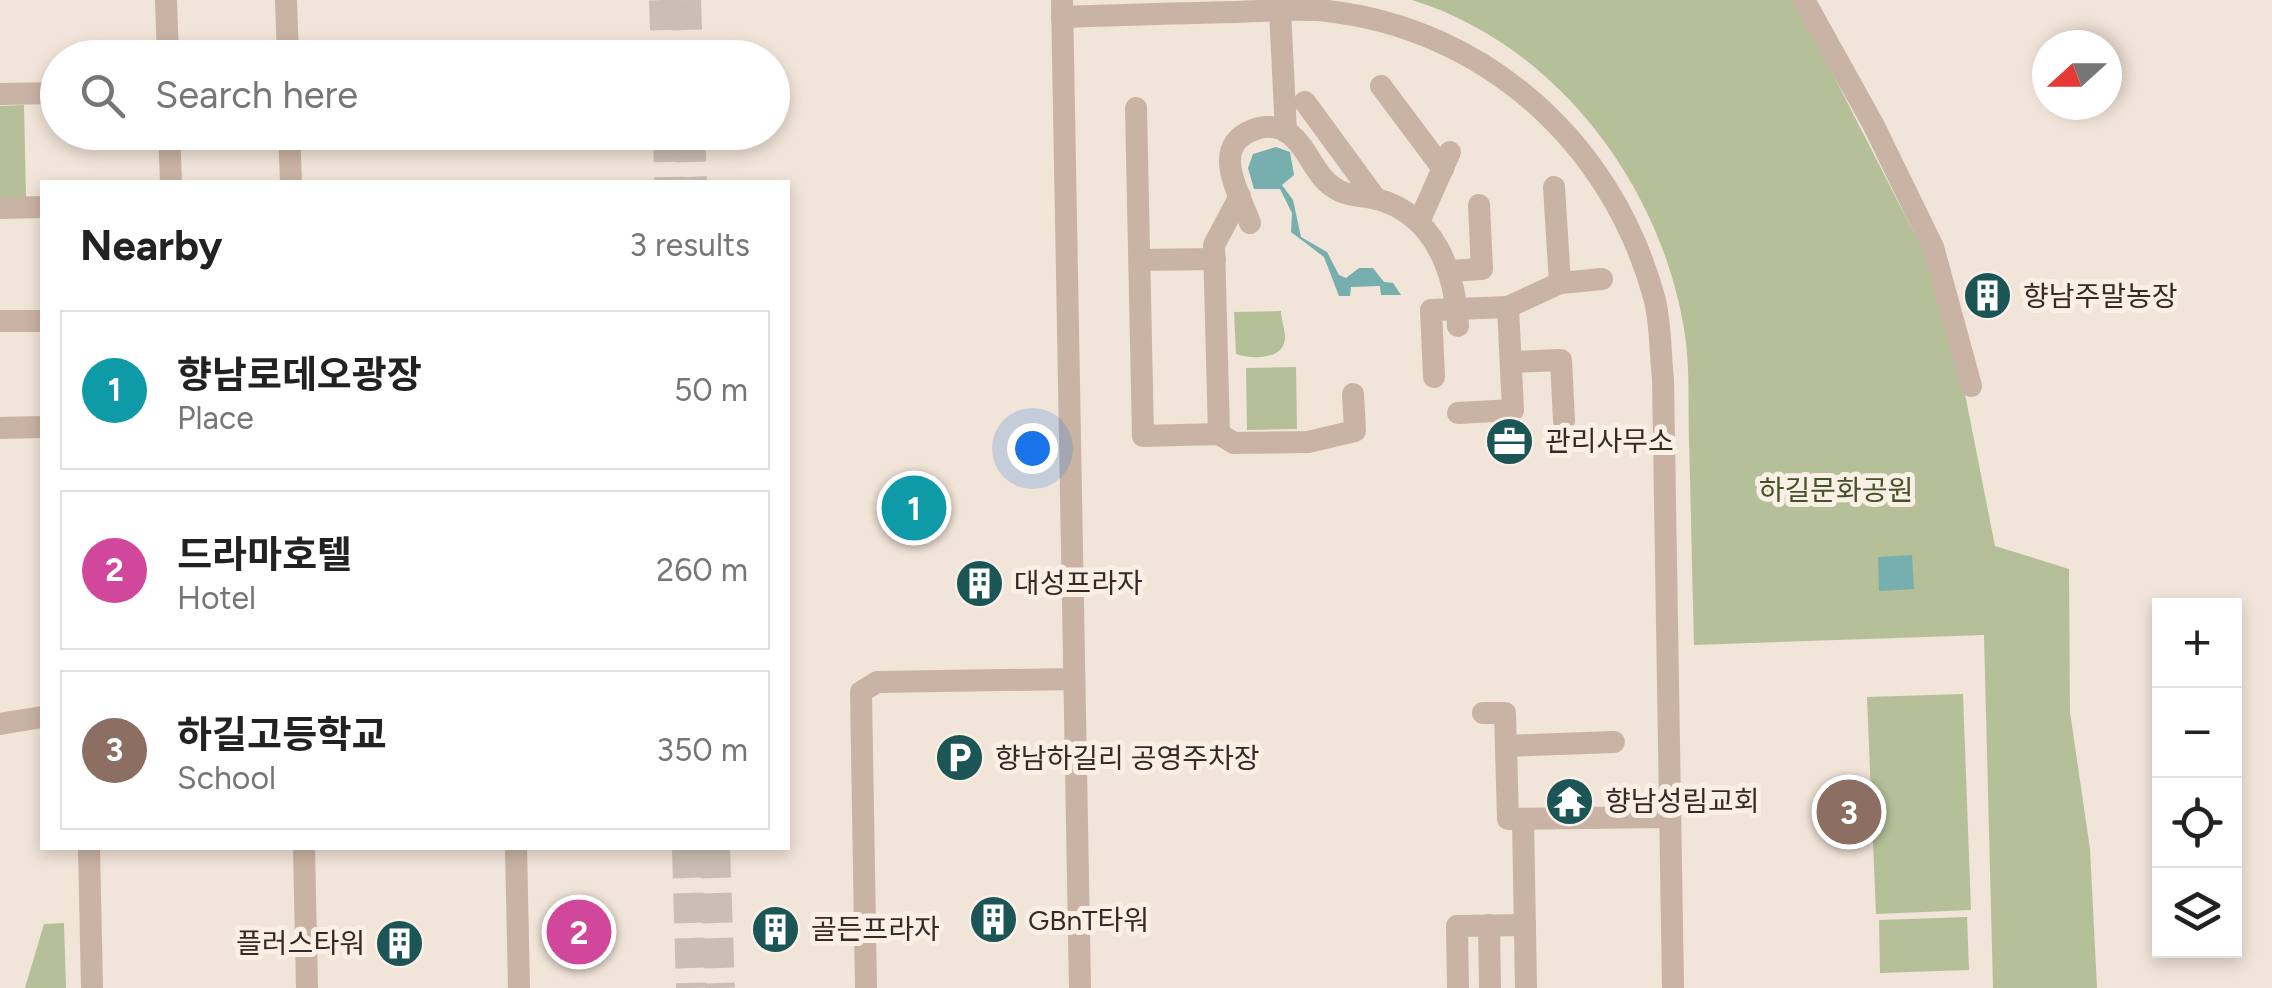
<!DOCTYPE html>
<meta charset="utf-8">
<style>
:root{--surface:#fff;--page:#f2f2f2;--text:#222;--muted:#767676;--line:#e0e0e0;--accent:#1b5556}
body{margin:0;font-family:Figtree,"Noto Sans KR",sans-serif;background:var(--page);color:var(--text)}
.controls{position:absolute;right:30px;bottom:30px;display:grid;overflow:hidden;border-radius:0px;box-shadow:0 5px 15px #0003}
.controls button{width:90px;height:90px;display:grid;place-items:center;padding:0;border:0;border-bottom:2px solid var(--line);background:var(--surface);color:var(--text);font:50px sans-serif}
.compass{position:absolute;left:2032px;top:30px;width:90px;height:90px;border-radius:50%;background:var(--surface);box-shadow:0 5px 15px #0003;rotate:249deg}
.you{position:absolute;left:1032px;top:448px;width:35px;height:35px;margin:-25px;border:8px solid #fff;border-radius:50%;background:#1a73e8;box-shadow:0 0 0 15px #1a73e833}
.badge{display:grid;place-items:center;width:65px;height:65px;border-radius:50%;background:var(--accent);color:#fff;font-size:32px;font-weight:700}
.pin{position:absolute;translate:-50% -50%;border:5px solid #fff;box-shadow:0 2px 10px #0006}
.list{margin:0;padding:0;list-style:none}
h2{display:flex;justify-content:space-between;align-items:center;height:130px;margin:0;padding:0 40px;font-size:42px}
h2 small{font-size:32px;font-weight:400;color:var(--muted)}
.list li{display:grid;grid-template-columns:65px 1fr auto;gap:30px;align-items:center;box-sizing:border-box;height:160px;margin:0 20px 20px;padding:0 20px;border:2px solid var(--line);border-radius:0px}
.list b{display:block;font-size:38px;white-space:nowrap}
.list p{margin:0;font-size:32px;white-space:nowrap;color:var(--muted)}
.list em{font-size:32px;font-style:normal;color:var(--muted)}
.icon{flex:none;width:55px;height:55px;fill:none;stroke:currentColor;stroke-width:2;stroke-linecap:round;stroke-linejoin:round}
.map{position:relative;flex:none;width:2272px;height:988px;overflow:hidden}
.search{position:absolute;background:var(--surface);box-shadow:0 5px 15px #0003;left:40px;top:40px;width:750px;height:110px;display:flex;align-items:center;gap:25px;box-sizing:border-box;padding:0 35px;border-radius:55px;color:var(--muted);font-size:38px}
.panel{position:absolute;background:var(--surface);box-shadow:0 5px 15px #0003;left:40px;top:180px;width:750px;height:670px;border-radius:0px}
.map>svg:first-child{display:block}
</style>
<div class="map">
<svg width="2272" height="988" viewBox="0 0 2272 988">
<rect width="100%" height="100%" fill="#f1e4d8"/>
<g fill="#b5c098">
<path d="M 1412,0 L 1795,0 L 1933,270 L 1965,394 L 1995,546 L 2069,569 L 2070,712 L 2090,849 L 2097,988 L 1993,988 L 1984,635 L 1694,645 C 1692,577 1691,509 1689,441 C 1688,406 1690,369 1685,335 C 1663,188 1558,45 1412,0 Z"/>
<polygon points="24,105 26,197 0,197 0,106"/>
<path d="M 1281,311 C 1281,320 1285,329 1285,337 C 1285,361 1251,359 1236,354 L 1234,312 Z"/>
<polygon points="1296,367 1297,429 1247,430 1246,368"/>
<polygon points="1963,694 1971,910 1876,914 1867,697"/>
<polygon points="1967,917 1969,970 1880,973 1879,920"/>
<polygon points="64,923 66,988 25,988 44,924"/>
</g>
<g fill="#77aeae">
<polygon points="1276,147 1290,152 1294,175 1282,185 1293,200 1301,237 1327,252 1339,275 1346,278 1359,268 1373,268 1384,282 1393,283 1401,295 1381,295 1380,286 1351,287 1350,296 1339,296 1324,257 1291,232 1292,213 1280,189 1254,189 1248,168 1253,154"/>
<polygon points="1912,555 1914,589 1879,591 1878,557"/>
</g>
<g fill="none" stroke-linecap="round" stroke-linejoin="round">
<g stroke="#cbbfb4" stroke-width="30" stroke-dasharray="30 15" stroke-linecap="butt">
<polyline points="664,0 666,58"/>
<polyline points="686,0 688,58"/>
<polyline points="668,132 669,182"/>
<polyline points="690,132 692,182"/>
<polyline points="687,848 691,988"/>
<polyline points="715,848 720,988"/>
</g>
<g stroke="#c9b3a4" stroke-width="22">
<polyline points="166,0 168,58"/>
<polyline points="286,0 288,58"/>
<polyline points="1062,0 1080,988"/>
<polyline points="1804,0 1873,124 1933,247 1971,386"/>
<polyline points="1280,10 1286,132"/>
<path d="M 1062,17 C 1120,15 1178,13 1237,12 C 1266,11 1298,8 1327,11 C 1486,29 1612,143 1654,297 C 1661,322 1660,353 1663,379 L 1673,988"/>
<polyline points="1381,86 1443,169"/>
<polyline points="0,94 58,93"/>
<polyline points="1305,102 1376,199"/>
<polyline points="1136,108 1143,436 1219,434 1234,443 1308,442 1355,431 1353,394"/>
<polyline points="169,132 171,182"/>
<polyline points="289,132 291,182"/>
<polyline points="0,208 42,207"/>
<polyline points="1419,222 1450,152"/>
<path d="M 1250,223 C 1240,194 1209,147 1253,130 C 1265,125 1279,126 1290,134 C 1308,148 1314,174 1333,187 C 1347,197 1361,195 1377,199 C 1435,215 1455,272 1458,326"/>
<polyline points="1140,260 1215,259"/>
<polyline points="1449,271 1482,269 1479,205"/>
<polyline points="1560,283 1602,279"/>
<polyline points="0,321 42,321"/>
<polyline points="1511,362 1561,360 1564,421"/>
<polyline points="1434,377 1431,310 1508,307 1560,283 1554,187"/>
<polyline points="1458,413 1513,410 1508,307"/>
<polyline points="0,428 42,427"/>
<polyline points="1219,434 1214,245 1240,196"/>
<polyline points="1483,713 1505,713 1508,819 1668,817"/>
<polyline points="0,724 42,717"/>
<polyline points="1506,746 1614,742"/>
<polyline points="1523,819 1526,988"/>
<polyline points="89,848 92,988"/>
<polyline points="304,848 307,988"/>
<polyline points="516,848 519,988"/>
<polyline points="1489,925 1490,988"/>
<polyline points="866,988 861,692 877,682 1074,679"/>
<polyline points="1458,988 1457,926 1525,925"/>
</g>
</g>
<defs>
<symbol id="building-disc" viewBox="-11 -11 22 22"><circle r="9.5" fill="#1b5556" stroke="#f9efe4"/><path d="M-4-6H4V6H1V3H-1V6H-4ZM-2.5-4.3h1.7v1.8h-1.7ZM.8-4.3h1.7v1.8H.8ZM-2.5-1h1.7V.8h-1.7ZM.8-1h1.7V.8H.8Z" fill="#fff"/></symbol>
<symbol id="office-disc" viewBox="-11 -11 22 22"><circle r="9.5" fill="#1b5556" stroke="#f9efe4"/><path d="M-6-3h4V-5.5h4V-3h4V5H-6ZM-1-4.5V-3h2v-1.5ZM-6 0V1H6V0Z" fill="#fff"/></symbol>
<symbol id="parking-disc" viewBox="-11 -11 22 22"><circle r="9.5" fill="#1b5556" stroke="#f9efe4"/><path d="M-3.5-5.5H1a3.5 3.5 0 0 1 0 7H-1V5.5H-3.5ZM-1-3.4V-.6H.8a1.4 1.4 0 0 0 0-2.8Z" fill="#fff"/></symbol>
<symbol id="temple-disc" viewBox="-11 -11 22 22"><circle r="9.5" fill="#1b5556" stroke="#f9efe4"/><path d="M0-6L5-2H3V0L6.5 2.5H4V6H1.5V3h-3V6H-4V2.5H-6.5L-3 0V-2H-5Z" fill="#fff"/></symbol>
</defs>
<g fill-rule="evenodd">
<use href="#building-disc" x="1960" y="268" width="55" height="55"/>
<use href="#office-disc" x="1482" y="414" width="55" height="55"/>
<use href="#building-disc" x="952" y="556" width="55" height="55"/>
<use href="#parking-disc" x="932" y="730" width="55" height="55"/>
<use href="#temple-disc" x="1542" y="774" width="55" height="55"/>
<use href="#building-disc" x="966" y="892" width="55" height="55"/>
<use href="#building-disc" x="748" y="902" width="55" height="55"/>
<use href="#building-disc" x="372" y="916" width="55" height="55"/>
</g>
<g text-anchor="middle" stroke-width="10" stroke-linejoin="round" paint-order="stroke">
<g font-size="28" fill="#352a26" stroke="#f9efe4" text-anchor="start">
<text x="2023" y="306">향남주말농장</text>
<text x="1545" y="451">관리사무소</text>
<text x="1014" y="593">대성프라자</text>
<text x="995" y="768">향남하길리 공영주차장</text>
<text x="1605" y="811">향남성림교회</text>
<text x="1028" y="930">GBnT타워</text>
<text x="811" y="939">골든프라자</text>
<text x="365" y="953" text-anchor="end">플러스타워</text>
</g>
<g font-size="28" fill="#46532a" stroke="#f9efe4">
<text x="1836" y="500">하길문화공원</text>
</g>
</g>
</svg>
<div class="controls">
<button>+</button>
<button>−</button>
<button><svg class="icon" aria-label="locate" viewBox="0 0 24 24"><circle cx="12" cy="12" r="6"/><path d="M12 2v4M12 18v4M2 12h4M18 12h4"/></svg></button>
<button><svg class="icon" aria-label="layers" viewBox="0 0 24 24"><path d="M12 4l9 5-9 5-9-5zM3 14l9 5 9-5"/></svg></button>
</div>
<svg class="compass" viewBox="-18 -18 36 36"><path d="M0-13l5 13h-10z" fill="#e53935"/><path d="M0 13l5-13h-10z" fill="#767676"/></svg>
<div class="you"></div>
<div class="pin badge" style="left:914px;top:508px;background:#0f9aa8">1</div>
<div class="pin badge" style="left:579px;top:932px;background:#d1479c">2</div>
<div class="pin badge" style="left:1849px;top:812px;background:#8d6e63">3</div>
<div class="search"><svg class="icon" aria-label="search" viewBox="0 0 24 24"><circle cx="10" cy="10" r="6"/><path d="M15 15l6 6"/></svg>Search here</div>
<section class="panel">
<h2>Nearby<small>3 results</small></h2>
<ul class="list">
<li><span class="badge" style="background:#0f9aa8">1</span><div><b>향남로데오광장</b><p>Place</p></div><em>50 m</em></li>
<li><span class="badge" style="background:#d1479c">2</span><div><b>드라마호텔</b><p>Hotel</p></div><em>260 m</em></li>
<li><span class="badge" style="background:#8d6e63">3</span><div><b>하길고등학교</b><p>School</p></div><em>350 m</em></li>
</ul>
</section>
</div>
